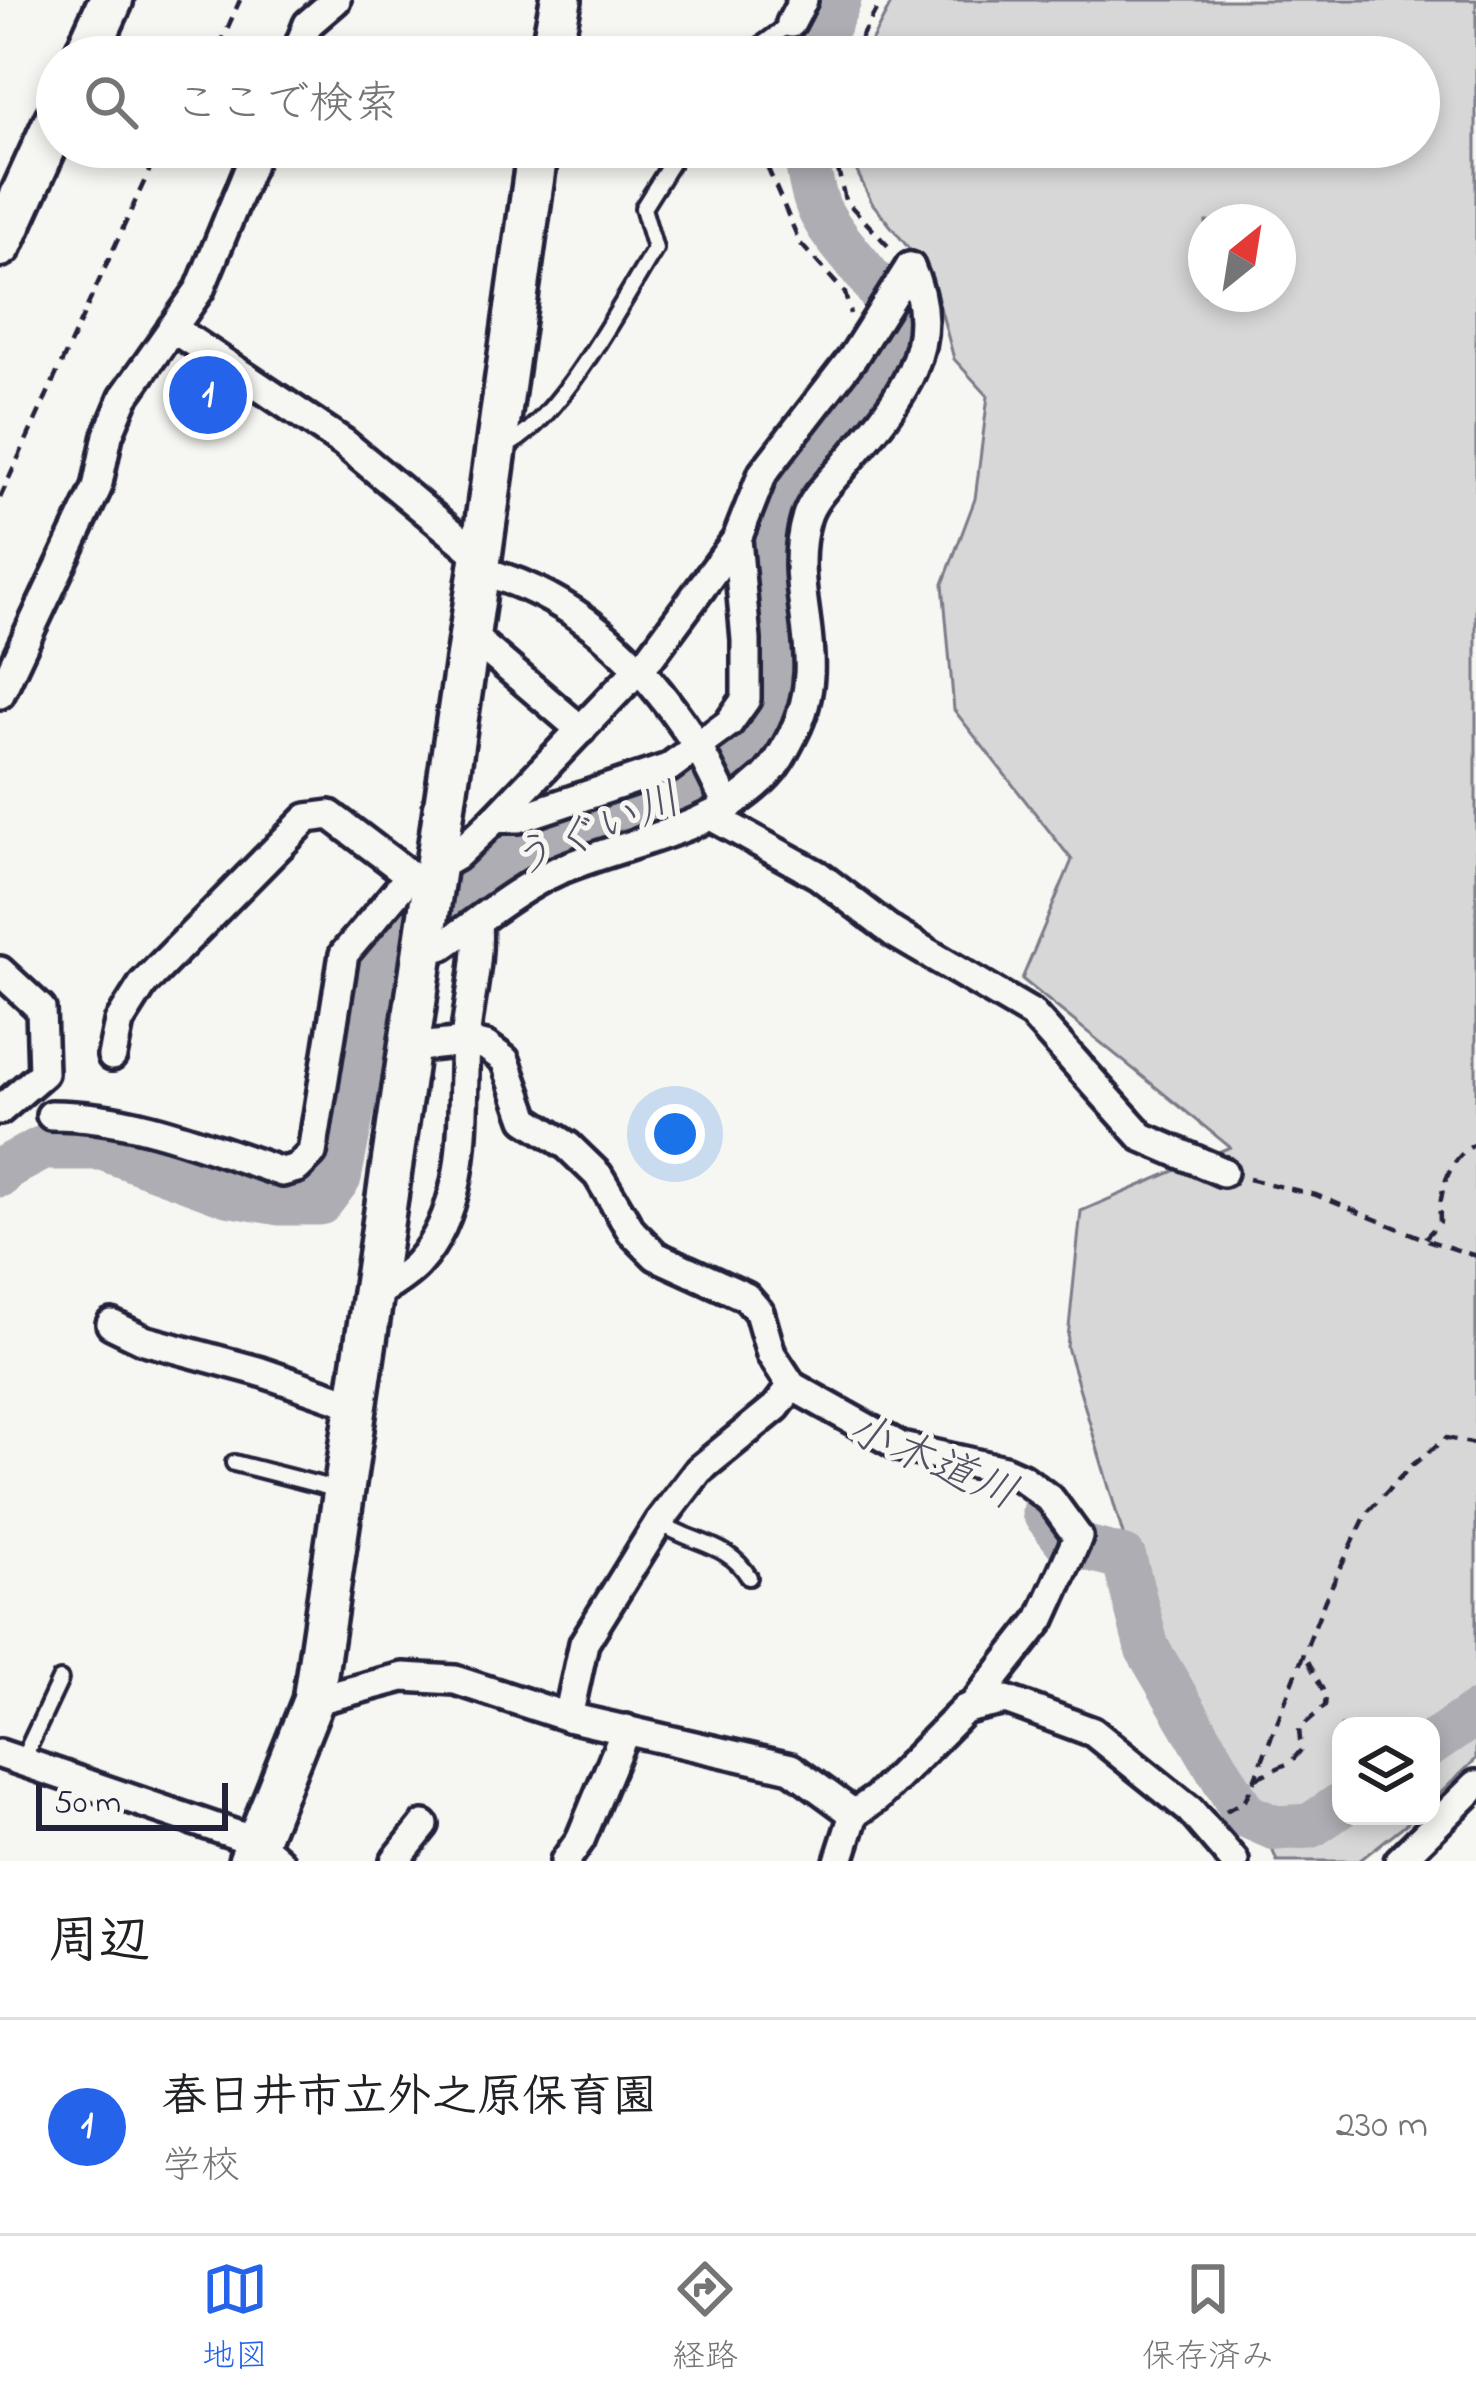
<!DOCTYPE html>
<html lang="ja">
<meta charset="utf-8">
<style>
:root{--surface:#fff;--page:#f2f2f2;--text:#202124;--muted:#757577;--line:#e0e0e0;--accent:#2563eb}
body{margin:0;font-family:"Indie Flower","Klee One",sans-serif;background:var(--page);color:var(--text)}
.controls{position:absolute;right:36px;bottom:36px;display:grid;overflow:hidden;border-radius:24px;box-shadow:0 6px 18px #0003}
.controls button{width:108px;height:108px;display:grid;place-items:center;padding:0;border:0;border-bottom:3px solid var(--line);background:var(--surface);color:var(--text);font:60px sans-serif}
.compass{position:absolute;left:1188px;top:204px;width:108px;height:108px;border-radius:50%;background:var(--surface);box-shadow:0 6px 18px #0003;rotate:30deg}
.scale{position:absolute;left:36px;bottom:30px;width:192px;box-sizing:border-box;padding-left:12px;border:6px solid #22223b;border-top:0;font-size:33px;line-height:42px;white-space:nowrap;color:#22223b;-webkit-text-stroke:9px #f6f6f2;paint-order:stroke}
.you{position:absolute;left:675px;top:1134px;width:42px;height:42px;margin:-30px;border:9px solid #fff;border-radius:50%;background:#1a73e8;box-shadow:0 0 0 18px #1a73e833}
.badge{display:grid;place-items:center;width:78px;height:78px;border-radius:50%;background:var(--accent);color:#fff;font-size:39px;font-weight:700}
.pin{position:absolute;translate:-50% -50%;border:6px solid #fff;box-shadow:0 3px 12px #0006}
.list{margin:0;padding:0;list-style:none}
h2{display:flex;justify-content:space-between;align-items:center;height:156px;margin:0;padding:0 48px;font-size:51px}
h2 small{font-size:39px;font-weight:400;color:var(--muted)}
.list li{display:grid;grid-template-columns:78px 1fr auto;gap:36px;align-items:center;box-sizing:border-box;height:216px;padding:0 48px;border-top:3px solid var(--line)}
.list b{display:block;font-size:45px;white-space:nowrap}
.list p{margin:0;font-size:39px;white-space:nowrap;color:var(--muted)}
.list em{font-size:39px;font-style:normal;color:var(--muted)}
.icon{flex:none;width:66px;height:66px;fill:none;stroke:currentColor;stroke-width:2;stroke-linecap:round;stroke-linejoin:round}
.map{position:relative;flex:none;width:1476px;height:1861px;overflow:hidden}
.search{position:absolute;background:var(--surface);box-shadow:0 6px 18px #0003;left:36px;right:36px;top:36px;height:132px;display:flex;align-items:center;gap:30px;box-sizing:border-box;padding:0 42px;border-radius:66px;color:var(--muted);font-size:45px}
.sheet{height:372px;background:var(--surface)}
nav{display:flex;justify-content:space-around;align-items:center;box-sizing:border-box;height:168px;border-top:3px solid var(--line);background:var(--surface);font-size:33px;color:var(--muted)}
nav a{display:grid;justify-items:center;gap:6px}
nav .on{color:var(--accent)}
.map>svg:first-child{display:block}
</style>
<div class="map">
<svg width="1476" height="1861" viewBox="0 0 1476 1861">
<rect width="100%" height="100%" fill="#f6f6f2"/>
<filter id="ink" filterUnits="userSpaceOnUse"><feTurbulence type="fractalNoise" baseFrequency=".00833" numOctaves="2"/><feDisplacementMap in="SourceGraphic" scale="24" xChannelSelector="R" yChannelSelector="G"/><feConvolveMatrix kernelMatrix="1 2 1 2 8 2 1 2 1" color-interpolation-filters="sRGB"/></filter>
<g filter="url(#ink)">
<path fill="#d7d7d7" stroke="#7c7c89" stroke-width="3" fill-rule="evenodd" d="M 893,0 L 1476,0 L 1476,1759 L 1431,1802 L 1431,1726 L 1341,1726 L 1341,1816 L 1416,1816 L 1359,1861 L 1277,1861 L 1231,1750 L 1148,1618 L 1067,1347 L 1081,1211 L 1230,1147 L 1022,979 L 1072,860 L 954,710 L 943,584 L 975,499 L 988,396 L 954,359 L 932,277 L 872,203 L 845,147 L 1419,147 L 1419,57 L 863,57 ZM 1206,222 L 1278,222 L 1278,294 L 1206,294 Z"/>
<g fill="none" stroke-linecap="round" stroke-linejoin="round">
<g stroke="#adadb3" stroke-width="45">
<polyline points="814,57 839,0"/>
<path d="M 0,1175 L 3,1169 L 43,1148 L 102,1148 L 227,1194 L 280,1203 L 320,1203 L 339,1178 L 359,1076 L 373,970 L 390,948 L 456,897 L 476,876 L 511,854 L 701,784 L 728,761 L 767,710 L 777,655 L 768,566 L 781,499 L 872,385 L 898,344 C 890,282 848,263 821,213 C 811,194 809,167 804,147"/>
<polyline points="1044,1512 1068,1543 1124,1558 1147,1648 1245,1815 1275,1828 1310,1826 1341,1805"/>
<polyline points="1431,1744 1476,1713"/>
</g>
<defs>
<g id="lane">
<polyline points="753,57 760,46 791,23"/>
<path d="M 504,447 C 560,422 621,303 655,249 L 643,208 L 675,157 L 689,147"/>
<polyline points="234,1463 339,1490"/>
<path d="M 659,1522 C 691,1544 728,1542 749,1577"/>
<polyline points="22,1761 60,1680"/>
</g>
<g id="street">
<polyline points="791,23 803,0"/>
<polyline points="295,57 308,24 336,0"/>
<polyline points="172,328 344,443 481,557"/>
<path d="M 479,571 C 573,593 643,662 694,741 C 707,761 717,786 729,807"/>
<polyline points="470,635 581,730"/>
<polyline points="0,694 97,488 108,435 124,397 200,289 258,147"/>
<polyline points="711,816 818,875 894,933 1032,1014 1142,1137 1223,1172"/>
<polyline points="496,818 519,818 668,768 729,723 746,699 746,640 737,539"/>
<polyline points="435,868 456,856 496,818 651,656 737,539 763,473 853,357 910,267"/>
<path d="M 424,949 L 442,946 C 479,921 517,889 557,871 C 628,841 705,834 763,779 C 776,767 785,750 793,734 C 833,657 784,593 806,519 C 811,500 829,483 842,468 C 892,408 949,350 910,267"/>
<polyline points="0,971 41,1009 43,1073 0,1110"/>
<polyline points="409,1048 465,1042 486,1046 505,1060 526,1119 568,1146 598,1175 632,1232 656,1256 746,1297 759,1312 771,1354 792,1386 901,1447 1004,1470 1022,1478 1051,1500 1078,1537 1041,1619 971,1708"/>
<polyline points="112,1056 119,1022 143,984 307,818 330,815 424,886"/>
<path d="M 51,1115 C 133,1115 205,1146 282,1172 L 297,1168 L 312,1153 L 344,954 L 410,876"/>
<path d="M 372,1297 C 386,1287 405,1277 417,1264 C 471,1205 461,1116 465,1043 C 468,1002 480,964 477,923"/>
<polyline points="111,1324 144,1340 258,1371 356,1405"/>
<polyline points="313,1701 403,1677 455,1680 568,1717 791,1768 854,1814"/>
<polyline points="568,1717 584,1643 659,1522 699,1470 776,1407 792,1386"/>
<polyline points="0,1754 257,1842 279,1861"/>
<polyline points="395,1861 424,1825"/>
<polyline points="565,1861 580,1840 626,1729"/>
<polyline points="839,1861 854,1814 877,1798 965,1709 1006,1700 1093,1732 1190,1810 1234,1861"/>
<polyline points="1399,1861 1476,1785"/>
</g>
<g id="secondary">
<polyline points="550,57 561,0"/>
<polyline points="249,1861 313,1701 479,571 538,147"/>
</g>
<g id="primary">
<polyline points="85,57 111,0"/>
<polyline points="0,245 57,119"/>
</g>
</defs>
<use href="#lane" stroke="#22223b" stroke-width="22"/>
<use href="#street" stroke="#22223b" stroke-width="36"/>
<use href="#secondary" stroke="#22223b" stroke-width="48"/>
<use href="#primary" stroke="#22223b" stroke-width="51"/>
<g stroke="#22223b" stroke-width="4.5" stroke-dasharray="12 9" stroke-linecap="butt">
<polyline points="201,57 204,51 220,45 240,0"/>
<polyline points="850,57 882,0"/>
<polyline points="764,147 763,157 800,243 845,293 850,314"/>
<polyline points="833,147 845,200 890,248"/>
<polyline points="0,498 160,147"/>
<polyline points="1249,1179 1316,1195 1424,1239 1476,1256"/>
<path d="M 1425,1238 L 1440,1222 C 1438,1195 1448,1157 1476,1144"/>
<polyline points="1256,1778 1291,1762 1301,1750 1299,1729 1325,1706 1326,1696 1304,1653"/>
<polyline points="1226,1811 1245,1800 1252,1786 1325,1600 1367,1513 1410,1467 1446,1438 1476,1444"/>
</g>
<use href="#lane" stroke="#f6f6f2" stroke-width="14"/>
<use href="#street" stroke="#f6f6f2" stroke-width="27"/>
<use href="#secondary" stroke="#f6f6f2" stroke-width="39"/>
<use href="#primary" stroke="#f6f6f2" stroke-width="42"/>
</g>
</g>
<g text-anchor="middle" stroke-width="10" stroke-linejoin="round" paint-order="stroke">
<g font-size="45" font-style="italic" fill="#535365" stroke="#f6f6f2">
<text transform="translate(594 828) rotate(-22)" y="16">うぐい川</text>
<text transform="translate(933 1459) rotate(23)" y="16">小木道川</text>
</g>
</g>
</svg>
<div class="controls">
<button><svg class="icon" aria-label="layers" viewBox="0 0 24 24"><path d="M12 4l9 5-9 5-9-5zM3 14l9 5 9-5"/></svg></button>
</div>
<svg class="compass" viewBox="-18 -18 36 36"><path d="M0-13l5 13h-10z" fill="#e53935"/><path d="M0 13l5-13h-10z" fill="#757577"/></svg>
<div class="scale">50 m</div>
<div class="you"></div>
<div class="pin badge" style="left:208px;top:395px">1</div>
<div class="search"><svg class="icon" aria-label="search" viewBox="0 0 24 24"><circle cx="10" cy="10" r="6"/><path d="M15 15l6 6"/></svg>ここで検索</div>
</div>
<section class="sheet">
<h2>周辺<small></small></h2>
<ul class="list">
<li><span class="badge">1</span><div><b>春日井市立外之原保育園</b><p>学校</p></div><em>230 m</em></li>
</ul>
</section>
<nav>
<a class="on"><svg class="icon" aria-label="map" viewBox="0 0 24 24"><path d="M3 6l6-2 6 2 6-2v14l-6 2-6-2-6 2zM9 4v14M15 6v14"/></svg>地図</a>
<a><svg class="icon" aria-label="directions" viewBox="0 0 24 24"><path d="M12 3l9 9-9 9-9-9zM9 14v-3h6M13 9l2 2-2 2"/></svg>経路</a>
<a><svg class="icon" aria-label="saved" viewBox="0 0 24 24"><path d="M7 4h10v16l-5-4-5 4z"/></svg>保存済み</a>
</nav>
